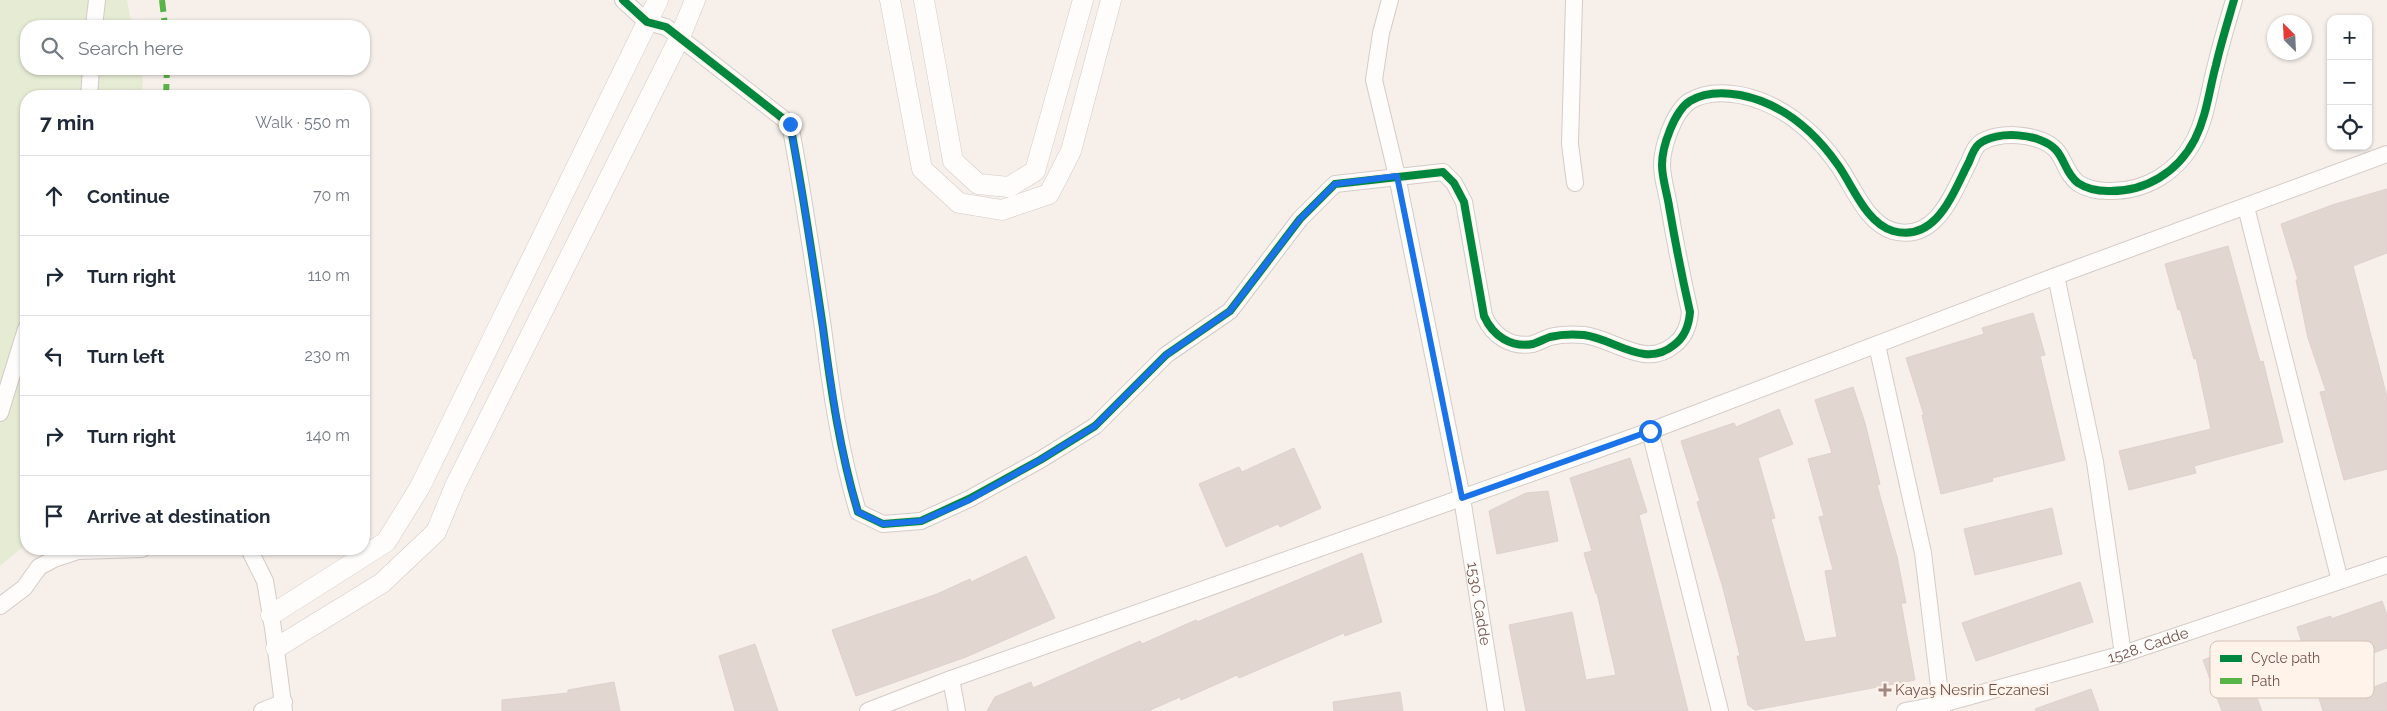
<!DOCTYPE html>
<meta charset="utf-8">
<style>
:root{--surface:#fff;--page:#f6f6f7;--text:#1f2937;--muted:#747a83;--line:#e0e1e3}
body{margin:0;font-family:Raleway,sans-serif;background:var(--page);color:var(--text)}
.controls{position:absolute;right:15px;top:15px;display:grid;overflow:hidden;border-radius:10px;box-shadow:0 1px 4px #0004}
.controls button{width:45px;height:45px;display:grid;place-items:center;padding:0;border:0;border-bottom:1px solid var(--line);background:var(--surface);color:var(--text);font:25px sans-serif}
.compass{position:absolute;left:2267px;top:15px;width:45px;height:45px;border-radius:50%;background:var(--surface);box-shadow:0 1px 4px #0004;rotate:336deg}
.stop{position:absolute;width:15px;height:15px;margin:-11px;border:4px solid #1a73e8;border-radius:50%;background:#fff}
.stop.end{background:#1a73e8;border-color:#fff;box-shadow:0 1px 5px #0008}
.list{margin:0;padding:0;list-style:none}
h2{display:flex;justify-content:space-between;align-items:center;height:65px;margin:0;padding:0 20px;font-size:21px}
h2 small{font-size:16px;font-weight:400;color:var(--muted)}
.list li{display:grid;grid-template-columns:32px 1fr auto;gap:15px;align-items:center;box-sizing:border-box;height:80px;padding:0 20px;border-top:1px solid var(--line)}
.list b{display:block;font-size:19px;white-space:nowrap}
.list em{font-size:16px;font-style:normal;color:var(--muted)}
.icon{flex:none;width:28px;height:28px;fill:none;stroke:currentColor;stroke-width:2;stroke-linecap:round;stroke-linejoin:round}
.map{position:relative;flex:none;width:2387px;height:711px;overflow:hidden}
.search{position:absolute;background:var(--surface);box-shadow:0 1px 4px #0004;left:20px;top:20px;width:350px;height:55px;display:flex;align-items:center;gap:12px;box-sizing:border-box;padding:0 18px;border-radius:20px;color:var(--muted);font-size:19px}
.panel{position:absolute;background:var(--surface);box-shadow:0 1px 4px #0004;left:20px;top:90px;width:350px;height:465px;border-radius:20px}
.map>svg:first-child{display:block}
</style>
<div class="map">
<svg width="2387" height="711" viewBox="0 0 2387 711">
<rect width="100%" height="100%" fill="#f6efea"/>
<polygon fill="#e6ecd4" points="0,0 127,0 132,26 26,26 26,69 140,69 143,82 141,96 26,96 26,544 0,566"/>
<g fill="#e2d6d1" stroke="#dfd1cc">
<polygon points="2387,189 2387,253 2353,266 2387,397 2387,469 2344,480 2320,392 2326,391 2308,338 2296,280 2298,280 2281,224 2332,205"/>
<polygon points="2228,246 2260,362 2263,361 2283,442 2194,466 2196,473 2129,490 2119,451 2211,429 2196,358 2194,359 2180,309 2178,310 2165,264"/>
<polygon points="2033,313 2045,355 2040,356 2065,460 1992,478 1993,481 1941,494 1922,415 1924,415 1906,358 1984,334 1982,328"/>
<polygon points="1853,387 1865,423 1880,484 1877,485 1897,557 1906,603 1901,603 1915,680 1755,710 1748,705 1737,656 1740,656 1723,588 1697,502 1700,501 1681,441 1734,423 1736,427 1779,409 1793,444 1758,458 1775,518 1771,519 1805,642 1837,637 1825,571 1833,570 1819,517 1824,516 1808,459 1832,453 1815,400"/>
<polygon points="1294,448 1321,508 1280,527 1278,524 1226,547 1199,484 1239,467 1242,472"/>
<polygon points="1630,458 1647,512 1639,515 1688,711 1526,711 1509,625 1572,612 1586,680 1616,675 1597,593 1596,594 1584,553 1592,551 1570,478"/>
<polygon points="1548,491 1558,541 1497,554 1489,511 1526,493"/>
<polygon points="2052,508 2062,554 1975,575 1964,529"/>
<polygon points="1362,553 1382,622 1345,636 1344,633 1239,678 1237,675 1181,700 1180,697 1148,711 987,711 995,697 1031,682 1033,688 1140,641 1142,644 1196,620 1197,622"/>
<polygon points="1026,556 1055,618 966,657 856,696 832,630 937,594 970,579 971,582"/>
<polygon points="2080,582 2093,622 1976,661 1962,623"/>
<polygon points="2382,601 2387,615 2387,648 2345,663 2355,694 2387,682 2387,711 2323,711 2297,627 2331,616 2331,619"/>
<polygon points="755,644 778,711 735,711 719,656"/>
<polygon points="2237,647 2262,711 2222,711 2203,660"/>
<polygon points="614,682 620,711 502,711 502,700 568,693 568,690"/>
<polygon points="2091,689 2099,711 2036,711 2035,709"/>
<polygon points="1400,692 1403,711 1334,711 1333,702"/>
</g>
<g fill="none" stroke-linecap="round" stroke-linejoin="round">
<defs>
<g id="minor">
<path d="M 623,0 L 647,22 L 666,27 L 790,124 C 803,192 813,260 823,328 C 831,390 840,452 858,512 L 883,524 L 921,521 L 969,499 L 1040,460 L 1095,426 L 1166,355 L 1230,311 L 1300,219 L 1335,184 L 1443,172 L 1454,183 L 1464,202 L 1484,316 C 1493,336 1511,348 1533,344 C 1539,342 1544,339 1550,337 C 1562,334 1573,334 1584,335 C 1615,339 1645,369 1674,345 C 1685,337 1689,325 1690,312 C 1682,277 1675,241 1669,206 C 1667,193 1662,178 1662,165 C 1662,147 1674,111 1690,101 C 1705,92 1723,92 1740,95 C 1781,103 1814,131 1838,165 C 1853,186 1866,223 1893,231 C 1937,243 1953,192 1969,162 C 1971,157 1974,148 1979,144 C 1996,130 2041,133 2056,150 C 2065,160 2066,174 2078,183 C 2087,189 2097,191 2108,191 C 2146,192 2178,172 2195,139 C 2207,115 2209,90 2216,65 C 2221,43 2228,21 2234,0"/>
<path id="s1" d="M 1390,0 L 1381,33 L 1374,80 L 1397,176 L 1462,498 L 1496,711"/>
<polyline points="1574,0 1570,144 1575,183"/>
<polyline points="94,26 97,0"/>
<polyline points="89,96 91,69"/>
<polyline points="2246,207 2340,581"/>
<polyline points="2056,276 2095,462 2123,654"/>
<polyline points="1877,345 1923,553 1942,711"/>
<polyline points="0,413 26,329"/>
<polyline points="1650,431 1720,711"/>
<polyline points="249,549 265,581 273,628 284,711"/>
<polyline points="0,606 24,588 39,567 54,559 78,551 142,549"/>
<polyline points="951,679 957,711"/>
<polyline points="262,711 284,702"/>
<polyline points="868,711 951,679 1650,431 2056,276 2387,154"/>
<path id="s2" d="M 1905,711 L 1942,704 L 2123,654 L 2387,565"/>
</g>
<g id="tertiary">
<polyline points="890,0 922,169 959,203 1002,210 1049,194 1071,151 1111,0"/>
<polyline points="924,0 953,161 978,184 1009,187 1035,171 1083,0"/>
<polyline points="271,615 386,542 420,487 658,0"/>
<polyline points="276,648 382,583 436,532 455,486 680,37 695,0"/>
</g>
</defs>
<use href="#minor" stroke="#d4cbc6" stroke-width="18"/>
<use href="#tertiary" stroke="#d4cbc6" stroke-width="21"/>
<use href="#minor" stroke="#fefdfc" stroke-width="16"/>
<use href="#tertiary" stroke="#fefdfc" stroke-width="20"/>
<g stroke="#59b447" stroke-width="6" stroke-dasharray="12 6" stroke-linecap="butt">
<polyline points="162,0 165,26"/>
<polyline points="166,96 167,69"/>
</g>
<defs>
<path id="cycleway" d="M 623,0 L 647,22 L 666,27 L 790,124 C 803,192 813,260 823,328 C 831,390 840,452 858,512 L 883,524 L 921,521 L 969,499 L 1040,460 L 1095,426 L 1166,355 L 1230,311 L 1300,219 L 1335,184 L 1443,172 L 1454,183 L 1464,202 L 1484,316 C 1493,336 1511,348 1533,344 C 1539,342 1544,339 1550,337 C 1562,334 1573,334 1584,335 C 1615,339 1645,369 1674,345 C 1685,337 1689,325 1690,312 C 1682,277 1675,241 1669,206 C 1667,193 1662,178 1662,165 C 1662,147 1674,111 1690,101 C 1705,92 1723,92 1740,95 C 1781,103 1814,131 1838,165 C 1853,186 1866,223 1893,231 C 1937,243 1953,192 1969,162 C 1971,157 1974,148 1979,144 C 1996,130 2041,133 2056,150 C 2065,160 2066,174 2078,183 C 2087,189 2097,191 2108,191 C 2146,192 2178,172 2195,139 C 2207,115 2209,90 2216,65 C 2221,43 2228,21 2234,0"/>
</defs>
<use href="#cycleway" stroke="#fff3ea" stroke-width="11"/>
<use href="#cycleway" stroke="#00873e" stroke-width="8"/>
</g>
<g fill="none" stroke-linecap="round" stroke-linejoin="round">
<path stroke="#1a73e8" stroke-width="6" d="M 790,124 C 803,192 813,261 823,330 C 832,391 840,452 858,512 L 883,524 L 921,521 L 969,500 L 1040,460 L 1095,426 L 1166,355 L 1230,311 L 1300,219 L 1335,184 L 1397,176 L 1462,498 L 1650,431"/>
</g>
<path fill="#a28982" stroke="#fff3ea" stroke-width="2" d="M1882.5 682.5h5v5h5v5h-5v5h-5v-5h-5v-5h5z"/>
<g text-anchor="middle" stroke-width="4.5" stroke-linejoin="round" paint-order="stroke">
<g font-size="15" fill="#74524a" stroke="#fff3ea">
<text dy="5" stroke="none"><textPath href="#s1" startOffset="616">1530. Cadde</textPath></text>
<text dy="5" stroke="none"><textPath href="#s2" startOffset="252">1528. Cadde</textPath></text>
</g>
<g font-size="15" fill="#74524a" stroke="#fff3ea" text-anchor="start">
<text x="1895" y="695">Kayaş Nesrin Eczanesi</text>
</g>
</g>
<rect x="2210" y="641" width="164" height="57" rx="8" fill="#fff3ea" stroke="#d5c3ba" stroke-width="1"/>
<rect x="2220" y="655" width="22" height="7" fill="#00873e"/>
<rect x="2220" y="678" width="22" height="6" fill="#59b447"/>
<g font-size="14" fill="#74524a">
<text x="2251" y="663">Cycle path</text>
<text x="2251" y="686">Path</text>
</g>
</svg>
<div class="controls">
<button>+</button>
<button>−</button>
<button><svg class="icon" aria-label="locate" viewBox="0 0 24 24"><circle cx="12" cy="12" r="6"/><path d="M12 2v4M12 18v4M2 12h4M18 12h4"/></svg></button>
</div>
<svg class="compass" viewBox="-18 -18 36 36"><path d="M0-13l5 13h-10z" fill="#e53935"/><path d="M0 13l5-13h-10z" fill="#747a83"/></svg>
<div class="stop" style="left:1650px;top:431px"></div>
<div class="stop end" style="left:790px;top:124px"></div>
<div class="search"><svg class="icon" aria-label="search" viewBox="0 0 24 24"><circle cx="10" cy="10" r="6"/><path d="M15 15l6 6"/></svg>Search here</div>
<section class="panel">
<h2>7 min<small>Walk · 550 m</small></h2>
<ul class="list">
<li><svg class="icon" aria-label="ahead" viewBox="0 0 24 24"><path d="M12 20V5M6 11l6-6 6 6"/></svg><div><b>Continue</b></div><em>70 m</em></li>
<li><svg class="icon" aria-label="right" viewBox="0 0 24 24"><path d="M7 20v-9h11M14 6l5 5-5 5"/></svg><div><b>Turn right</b></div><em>110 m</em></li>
<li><svg class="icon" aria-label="left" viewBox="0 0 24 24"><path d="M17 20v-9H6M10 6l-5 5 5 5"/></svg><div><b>Turn left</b></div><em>230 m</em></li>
<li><svg class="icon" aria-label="right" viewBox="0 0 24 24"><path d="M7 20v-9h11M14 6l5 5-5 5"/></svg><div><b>Turn right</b></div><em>140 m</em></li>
<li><svg class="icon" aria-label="arrive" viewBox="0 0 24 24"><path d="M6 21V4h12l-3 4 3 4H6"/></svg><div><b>Arrive at destination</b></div></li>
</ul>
</section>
</div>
